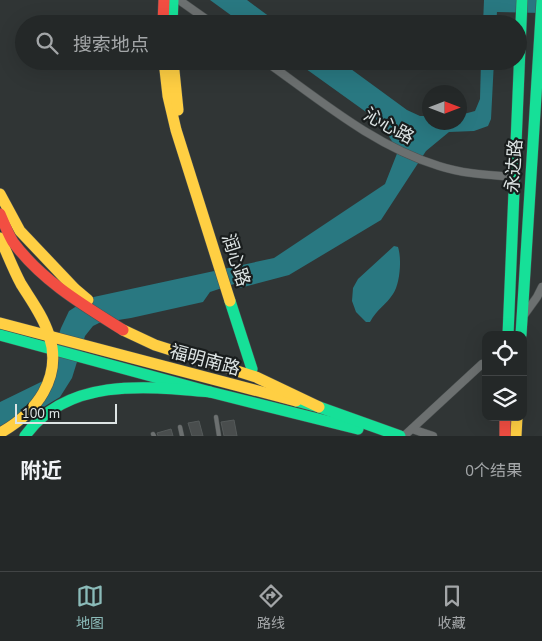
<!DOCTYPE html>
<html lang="zh">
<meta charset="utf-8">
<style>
:root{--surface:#242828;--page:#2c3030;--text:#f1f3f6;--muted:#a3a6a8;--line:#414445;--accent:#8bbbb9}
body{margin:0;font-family:"PT Sans","Noto Sans SC",sans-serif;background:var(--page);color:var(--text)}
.controls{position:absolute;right:15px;bottom:15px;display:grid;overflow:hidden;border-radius:10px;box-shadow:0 5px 20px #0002}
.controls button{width:45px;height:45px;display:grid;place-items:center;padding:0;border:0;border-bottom:1px solid var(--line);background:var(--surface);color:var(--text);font:25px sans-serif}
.compass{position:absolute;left:422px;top:85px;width:45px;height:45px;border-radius:50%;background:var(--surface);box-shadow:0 5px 20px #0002;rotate:90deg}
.scale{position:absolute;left:15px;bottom:12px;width:102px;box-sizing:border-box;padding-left:5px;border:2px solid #dde4e4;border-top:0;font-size:14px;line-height:18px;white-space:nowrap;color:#dde4e4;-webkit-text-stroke:4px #191d1d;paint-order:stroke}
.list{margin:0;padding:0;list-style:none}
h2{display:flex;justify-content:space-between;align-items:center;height:65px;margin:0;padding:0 20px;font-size:21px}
h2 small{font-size:16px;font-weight:400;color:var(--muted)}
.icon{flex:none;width:28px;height:28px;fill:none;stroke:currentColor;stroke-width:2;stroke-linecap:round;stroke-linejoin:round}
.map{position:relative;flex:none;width:542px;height:436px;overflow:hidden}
.search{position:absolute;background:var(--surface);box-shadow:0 5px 20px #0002;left:15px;right:15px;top:15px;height:55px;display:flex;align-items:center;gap:12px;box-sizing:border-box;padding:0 18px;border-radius:28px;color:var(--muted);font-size:19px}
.sheet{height:135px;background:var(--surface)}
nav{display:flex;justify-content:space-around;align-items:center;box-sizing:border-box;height:70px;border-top:1px solid var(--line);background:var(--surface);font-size:14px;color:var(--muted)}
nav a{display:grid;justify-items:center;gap:2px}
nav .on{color:var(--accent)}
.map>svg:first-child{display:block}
</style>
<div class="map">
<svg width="542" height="436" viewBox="0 0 542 436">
<rect width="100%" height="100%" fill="#303535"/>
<g fill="#297881">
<polygon points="210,0 247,0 274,20 285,24 243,24"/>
<polygon points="484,0 542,0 542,13 497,12 496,24 483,24"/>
<polygon points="295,61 340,61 407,110 420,116 429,116 430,122 460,122 460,115 475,111 480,99 481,61 494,61 491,119 488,126 474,131 449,132 426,151 381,220 289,275 240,288 234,284 210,292 203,302 131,318 99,323 93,326 85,336 72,378 60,397 32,414 0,426 0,402 43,381 61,328 69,311 89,298 274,258 385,184 398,151 380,122"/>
<path d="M 394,246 L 398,247 C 402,259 400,284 393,294 C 386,305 377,309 370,322 L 366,322 L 356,312 L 352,301 L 353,288 L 358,279 Z"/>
</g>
<g fill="#494d4d" stroke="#555a5a">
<polygon points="234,420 237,436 224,436 221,422"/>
<polygon points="199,421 203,436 192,436 188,423"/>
<polygon points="171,429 173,436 158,436 157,433"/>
</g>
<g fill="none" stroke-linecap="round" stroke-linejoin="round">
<defs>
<g id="lane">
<polyline points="216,417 219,436"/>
<polyline points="180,427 182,436"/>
<polyline points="153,434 154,436"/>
</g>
<g id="street">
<polyline points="179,0 213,24"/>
<path d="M 265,61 C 320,100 374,146 439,166 C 464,174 489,175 514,177"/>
<polyline points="524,315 537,297 542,287"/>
<polyline points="412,429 433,436"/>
<polyline points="404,436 482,364"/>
</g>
<g id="fast">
<polyline points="172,24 173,0"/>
<polyline points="230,301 252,369"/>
<polyline points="0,335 210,392 358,429"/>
<polyline points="508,335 522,0"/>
<polyline points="521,335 542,0"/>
<polyline points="296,401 319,407 400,436"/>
<path d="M 25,436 C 67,377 147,386 210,392"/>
</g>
<g id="slow">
<polyline points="164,61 168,96 176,130 230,301"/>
<polyline points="173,61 178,110"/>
<polyline points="0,194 20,231 75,289 88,300"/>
<path d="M 0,238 C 7,253 13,269 21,284 C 31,300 43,316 49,335 C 63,378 36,413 0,433"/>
<polyline points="0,323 296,401"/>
<polyline points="123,330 155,345 256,377 319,407"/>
<polyline points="516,436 517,417"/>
</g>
<g id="jam">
<polyline points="163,24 164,0"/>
<path d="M 0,214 C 4,223 8,234 13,242 C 42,281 83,305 123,330"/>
<polyline points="505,417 505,436"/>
</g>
</defs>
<use href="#lane" stroke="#4c5151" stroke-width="5"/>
<use href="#street" stroke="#4c5151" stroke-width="9"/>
<use href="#fast" stroke="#4c5151" stroke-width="12"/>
<use href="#slow" stroke="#4c5151" stroke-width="12"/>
<use href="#jam" stroke="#4c5151" stroke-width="12"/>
<use href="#lane" stroke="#6c7070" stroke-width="4"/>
<use href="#street" stroke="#6c7070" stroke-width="8"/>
<use href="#fast" stroke="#16e098" stroke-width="11"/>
<use href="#slow" stroke="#ffcf43" stroke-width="11"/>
<use href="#jam" stroke="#f24e42" stroke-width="11"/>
</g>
<g text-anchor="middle" stroke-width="4.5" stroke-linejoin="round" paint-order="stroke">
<g font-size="18" fill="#dde4e4" stroke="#191d1d">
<text transform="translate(389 126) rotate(29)" y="6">沁心路</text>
<text transform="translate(514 166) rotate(-86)" y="6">永达路</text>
<text transform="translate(236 260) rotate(72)" y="6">润心路</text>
<text transform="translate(205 360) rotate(15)" y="6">福明南路</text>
</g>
</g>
</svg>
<div class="controls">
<button><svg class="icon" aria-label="locate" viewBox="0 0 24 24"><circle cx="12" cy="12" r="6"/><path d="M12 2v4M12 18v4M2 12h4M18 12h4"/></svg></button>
<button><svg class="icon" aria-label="layers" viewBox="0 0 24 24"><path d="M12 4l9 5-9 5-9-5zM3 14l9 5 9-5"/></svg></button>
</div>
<svg class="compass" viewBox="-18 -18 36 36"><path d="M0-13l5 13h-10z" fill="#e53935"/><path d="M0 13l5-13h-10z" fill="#a3a6a8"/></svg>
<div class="scale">100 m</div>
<div class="search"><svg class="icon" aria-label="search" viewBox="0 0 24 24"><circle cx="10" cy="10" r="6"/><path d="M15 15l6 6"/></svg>搜索地点</div>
</div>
<section class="sheet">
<h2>附近<small>0个结果</small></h2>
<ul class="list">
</ul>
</section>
<nav>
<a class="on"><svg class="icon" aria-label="map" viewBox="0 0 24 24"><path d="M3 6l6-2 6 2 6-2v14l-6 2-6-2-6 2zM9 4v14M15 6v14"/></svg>地图</a>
<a><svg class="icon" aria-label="directions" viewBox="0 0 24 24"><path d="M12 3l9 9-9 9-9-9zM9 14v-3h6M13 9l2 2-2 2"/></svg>路线</a>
<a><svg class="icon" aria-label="saved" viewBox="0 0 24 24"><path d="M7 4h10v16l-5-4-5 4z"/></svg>收藏</a>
</nav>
